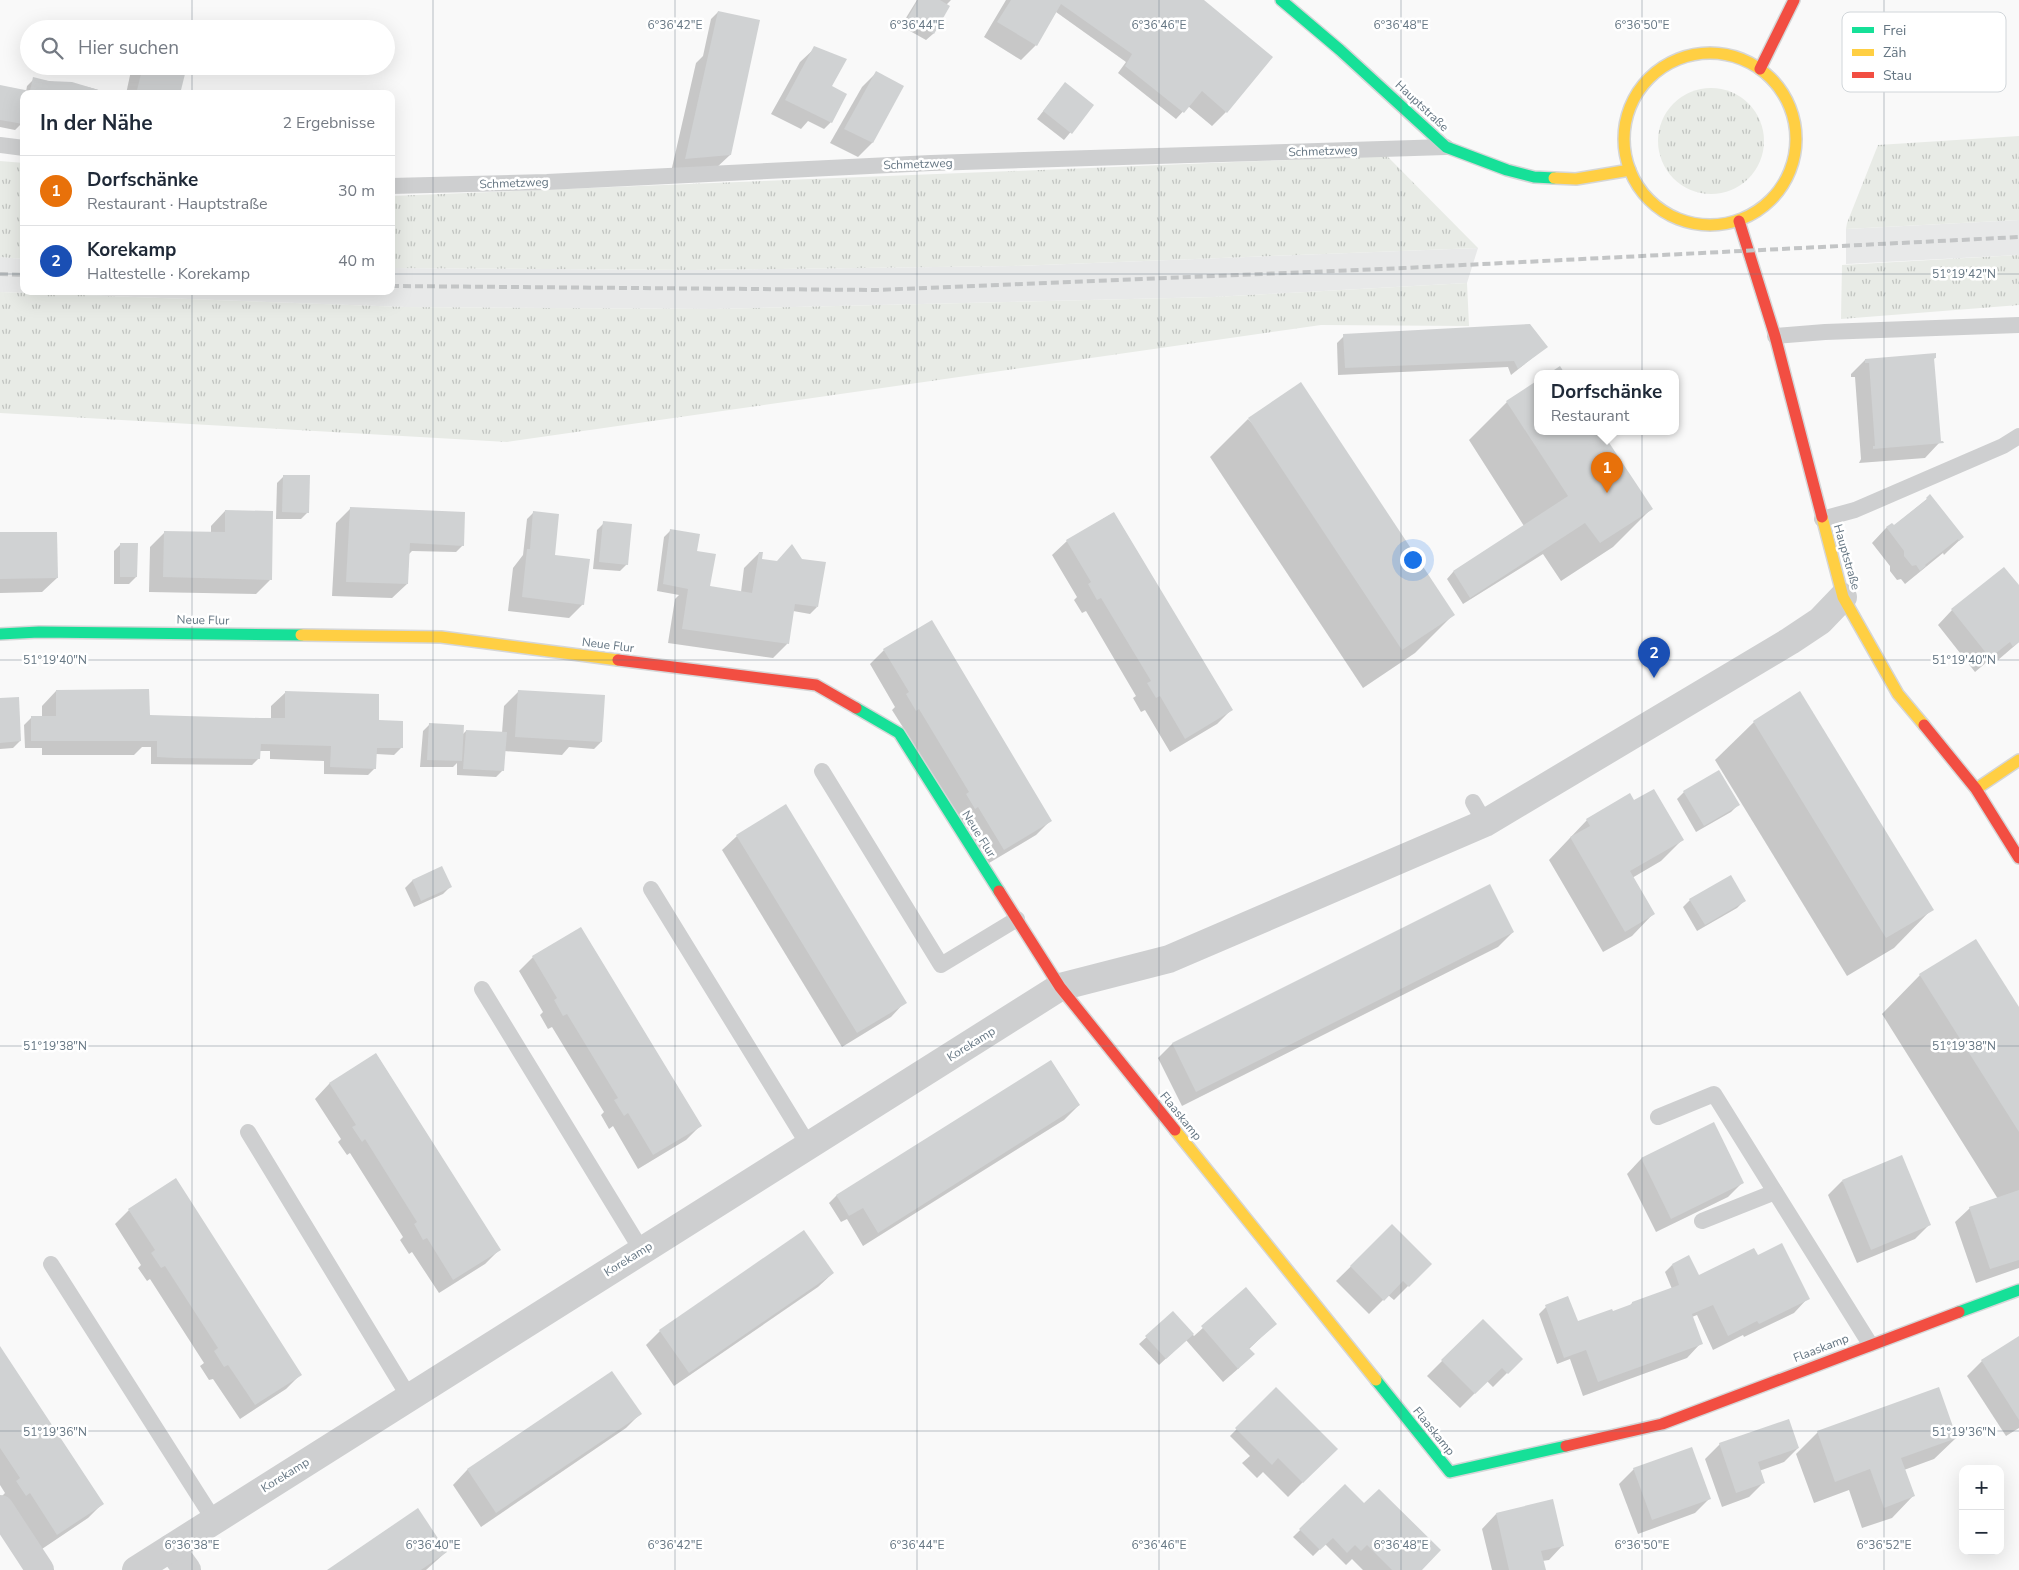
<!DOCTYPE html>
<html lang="de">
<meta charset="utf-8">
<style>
:root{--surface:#fff;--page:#f2f2f3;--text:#1f2937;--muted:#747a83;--line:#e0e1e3;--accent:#0b8043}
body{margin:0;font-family:"Nunito Sans",sans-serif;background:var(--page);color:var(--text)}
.controls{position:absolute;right:15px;bottom:15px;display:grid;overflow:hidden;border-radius:10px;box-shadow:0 5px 20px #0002}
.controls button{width:45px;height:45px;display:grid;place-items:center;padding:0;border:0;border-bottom:1px solid var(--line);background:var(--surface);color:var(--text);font:25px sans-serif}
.you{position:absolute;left:1412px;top:559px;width:18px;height:18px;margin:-12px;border:4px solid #fff;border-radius:50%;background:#1a73e8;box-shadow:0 0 0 8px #1a73e833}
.badge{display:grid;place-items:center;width:32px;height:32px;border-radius:50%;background:var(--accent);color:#fff;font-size:16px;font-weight:700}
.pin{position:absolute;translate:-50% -41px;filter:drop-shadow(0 1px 2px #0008)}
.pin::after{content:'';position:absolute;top:26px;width:18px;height:15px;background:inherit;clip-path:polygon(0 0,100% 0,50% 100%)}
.popup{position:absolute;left:1534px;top:370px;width:145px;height:65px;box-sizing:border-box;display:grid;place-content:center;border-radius:10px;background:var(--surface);filter:drop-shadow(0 1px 4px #0005);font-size:16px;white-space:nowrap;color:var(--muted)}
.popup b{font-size:19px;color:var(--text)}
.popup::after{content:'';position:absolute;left:50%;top:100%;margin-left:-10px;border:10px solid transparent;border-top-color:var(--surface)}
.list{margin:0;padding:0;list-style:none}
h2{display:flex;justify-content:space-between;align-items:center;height:65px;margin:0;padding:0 20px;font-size:21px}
h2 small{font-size:16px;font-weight:400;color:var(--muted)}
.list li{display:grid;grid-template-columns:32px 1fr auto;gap:15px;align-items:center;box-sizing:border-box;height:70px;padding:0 20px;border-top:1px solid var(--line)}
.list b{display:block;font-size:19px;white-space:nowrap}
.list p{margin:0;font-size:16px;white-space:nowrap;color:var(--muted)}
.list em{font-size:16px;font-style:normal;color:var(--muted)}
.icon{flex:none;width:28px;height:28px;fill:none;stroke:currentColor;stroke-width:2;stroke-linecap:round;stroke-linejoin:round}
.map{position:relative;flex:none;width:2019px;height:1570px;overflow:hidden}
.search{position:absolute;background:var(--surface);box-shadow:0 5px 20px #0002;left:20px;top:20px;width:375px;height:55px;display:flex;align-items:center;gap:12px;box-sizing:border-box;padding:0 18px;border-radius:28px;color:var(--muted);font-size:19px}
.panel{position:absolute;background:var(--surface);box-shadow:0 5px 20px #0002;left:20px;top:90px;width:375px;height:205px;border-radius:10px}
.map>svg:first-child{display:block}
</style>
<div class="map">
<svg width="2019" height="1570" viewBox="0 0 2019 1570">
<defs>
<pattern id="grass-tufts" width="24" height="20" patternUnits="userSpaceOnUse" patternTransform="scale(1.25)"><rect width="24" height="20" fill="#e8ebe6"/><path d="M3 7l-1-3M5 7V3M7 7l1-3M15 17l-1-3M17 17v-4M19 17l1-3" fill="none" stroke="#c0c3c0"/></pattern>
</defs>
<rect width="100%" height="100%" fill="#f9f9f9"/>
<g fill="#e8e9e9">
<polygon points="2019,220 2019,255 1846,264 1846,229"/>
<polygon points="1478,248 1467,283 1214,297 715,309 405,307 0,292 0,257 24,259 24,291 391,291 391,268 694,270 1013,266"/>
</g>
<g fill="url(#grass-tufts)">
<circle cx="1711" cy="141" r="53"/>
<polygon points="2019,136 2019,220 1846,229 1847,223 1878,145"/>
<polygon points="1387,156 1478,248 1013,266 694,270 391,268 391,196"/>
<polygon points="0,161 24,163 24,259 0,257"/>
<polygon points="2019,255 2019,305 1841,319 1842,265"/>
<polygon points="1467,283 1469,326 1321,325 507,442 0,413 0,292 405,307 715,309 1214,297"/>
</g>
<g fill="#0003">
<polygon points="917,0 951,0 946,5 949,6 933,34 926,40 901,26"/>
<polygon points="1006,0 1202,0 1226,112 1212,126 1188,106 1176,119 1118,73 1126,62 1056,12 1036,45 1021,60 984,37"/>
<polygon points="718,12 730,155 715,169 671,172 696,63 703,56 711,19"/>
<polygon points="815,48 831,122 824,129 808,121 801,129 771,114 800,62"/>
<polygon points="132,66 185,66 179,94 126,94"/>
<polygon points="876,73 902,87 872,143 858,157 830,143 862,87"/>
<polygon points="34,79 88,87 112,94 24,94 22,123 15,130 0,127 0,86 26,92 27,86"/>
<polygon points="1059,91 1093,105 1064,140 1037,119"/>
<polygon points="1344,336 1546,347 1511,375 1508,367 1338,375 1337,343"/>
<polygon points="1935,358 1933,360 1939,443 1925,458 1859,463 1861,459 1855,377 1851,377 1851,374 1865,360"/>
<polygon points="1538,382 1538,432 1601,432 1651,509 1613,547 1561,581 1543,554 1463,604 1447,579 1453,572 1524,526 1469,440 1507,402"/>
<polygon points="1248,419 1453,615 1415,653 1363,688 1210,457"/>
<polygon points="284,476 308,512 301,519 276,519 277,483"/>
<polygon points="1927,499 1963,537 1948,551 1944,555 1943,553 1905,584 1901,579 1897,580 1890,571 1890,566 1872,543 1886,528 1892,525 1894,526"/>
<polygon points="350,509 463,545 456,552 412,551 409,554 407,584 392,598 332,596 336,523"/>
<polygon points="225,511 270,580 256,594 149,592 150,547 165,532 211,533 211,526"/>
<polygon points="534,512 554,554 583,604 569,618 508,611 513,568 523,555 527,519"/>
<polygon points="1113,513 1231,710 1217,724 1170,752 1145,710 1141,712 1133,698 1136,696 1086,611 1082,613 1074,600 1077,597 1052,555 1067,541"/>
<polygon points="604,523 627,564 620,571 593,569 597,530"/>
<polygon points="671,530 695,552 707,587 741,592 744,568 759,553 761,561 776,562 817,607 810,614 793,611 787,644 773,658 668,643 675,599 679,595 657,591 664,537"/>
<polygon points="0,534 57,578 42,592 0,593"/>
<polygon points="121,544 136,577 129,584 114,584 114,551"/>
<polygon points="2019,587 2019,642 1998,660 1995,655 1975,672 1938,625 1952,610"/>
<polygon points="884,650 1051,820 1036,835 989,863 892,710 895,707 870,664"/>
<polygon points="56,691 148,716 271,719 271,706 286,692 377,723 401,748 394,755 376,754 375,768 368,775 324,774 324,761 270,759 270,751 259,751 259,758 252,765 151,764 151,747 142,747 134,755 42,755 42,748 25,748 24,725 31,718 42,718 42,706"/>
<polygon points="519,691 601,742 594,749 569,747 562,755 504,751 503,770 496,777 457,775 457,763 453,767 420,767 423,731 430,724 462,735 466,731 502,733 504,706"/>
<polygon points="0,699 20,741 13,748 0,749"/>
<polygon points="1754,722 1932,909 1894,948 1847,976 1715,760"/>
<polygon points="1684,792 1738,805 1731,812 1696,832 1677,799"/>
<polygon points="1587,820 1682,840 1661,861 1632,878 1653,914 1632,936 1603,952 1549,860"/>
<polygon points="737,836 905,1002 891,1017 842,1047 722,850"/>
<polygon points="442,868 450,887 443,894 414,907 405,888 412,881"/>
<polygon points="1489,886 1513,932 1498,947 1182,1106 1158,1058 1172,1044"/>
<polygon points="1690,900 1744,901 1737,908 1697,931 1683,907"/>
<polygon points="533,957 700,1126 686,1140 638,1169 613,1126 609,1129 601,1115 604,1112 552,1027 548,1029 540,1015 543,1012 519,971"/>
<polygon points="1920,975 2019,1009 2019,1268 1976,1283 1955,1222 1970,1208 1998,1199 1882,1014"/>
<polygon points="376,1054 499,1250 485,1264 439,1293 412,1252 409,1254 400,1240 403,1237 350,1153 347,1155 338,1142 341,1139 315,1099 329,1084"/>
<polygon points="1051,1061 1079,1105 1064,1120 863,1246 847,1219 841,1222 829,1203 836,1196"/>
<polygon points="1713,1124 1742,1183 1728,1197 1656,1232 1627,1174 1641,1159"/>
<polygon points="1842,1181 1929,1225 1915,1239 1857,1263 1828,1195"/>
<polygon points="129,1210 300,1375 286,1389 240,1419 213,1379 209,1380 200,1366 204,1363 150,1279 147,1281 138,1268 141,1265 115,1224"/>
<polygon points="1392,1226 1430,1264 1394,1300 1388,1295 1369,1314 1336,1281"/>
<polygon points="1756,1257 1808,1298 1794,1313 1744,1337 1743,1335 1713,1350 1697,1315 1692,1317 1701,1343 1687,1358 1583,1396 1570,1359 1557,1364 1539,1314 1546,1307 1576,1323 1612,1313 1629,1307 1632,1303 1672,1289 1665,1272 1672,1265 1698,1277"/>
<polygon points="833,1273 818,1287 674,1386 646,1345 660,1331"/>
<polygon points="1246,1289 1275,1324 1249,1349 1239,1368 1223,1382 1186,1340 1159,1365 1139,1344 1173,1313 1194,1336"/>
<polygon points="1483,1320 1521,1359 1493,1387 1487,1381 1460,1408 1427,1376"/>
<polygon points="2019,1337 2019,1428 2006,1436 1967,1376 1982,1361"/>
<polygon points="0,1348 102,1504 88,1518 42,1549 2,1496 5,1493 0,1485"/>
<polygon points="612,1372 640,1414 626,1428 481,1527 453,1485 467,1470"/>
<polygon points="1276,1389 1336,1449 1288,1497 1263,1472 1257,1478 1242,1463 1250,1456 1230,1436"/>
<polygon points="1818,1432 1956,1438 1934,1459 1904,1470 1913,1496 1892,1518 1862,1528 1849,1490 1814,1503 1796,1454"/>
<polygon points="1720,1444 1798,1448 1784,1462 1759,1471 1763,1483 1749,1497 1722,1507 1705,1459"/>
<polygon points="1634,1469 1709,1499 1695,1513 1638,1534 1619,1484"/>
<polygon points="1345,1486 1420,1570 1363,1570 1352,1559 1346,1565 1325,1544 1313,1556 1293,1537"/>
<polygon points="1496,1514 1563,1545 1549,1560 1542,1561 1545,1570 1492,1570 1482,1529"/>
<polygon points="446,1552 426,1570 329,1570"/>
</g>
<g fill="#d0d2d3">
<polygon points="918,0 940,0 950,6 934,34 907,19"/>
<polygon points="1011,0 1204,0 1273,57 1227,113 1202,91 1184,113 1125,66 1132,54 1061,4 1037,46 997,22"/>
<polygon points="718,11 760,20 731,155 685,159"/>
<polygon points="814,46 847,59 832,86 847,94 832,123 785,100"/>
<polygon points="143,66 187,66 180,94 136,94"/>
<polygon points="876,71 904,86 873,143 844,129"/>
<polygon points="33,77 49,81 72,82 112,94 24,94 23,124 0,120 0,85 30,91"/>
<polygon points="1065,82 1094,105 1072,134 1043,111"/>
<polygon points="1530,324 1548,347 1518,369 1514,361 1345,368 1343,334"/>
<polygon points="1936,353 1936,358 1934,358 1941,441 1943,441 1944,443 1873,449 1873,446 1875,446 1869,363 1865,363 1865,359"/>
<polygon points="1560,366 1565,374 1548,374"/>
<polygon points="1538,380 1538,432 1602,432 1653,509 1600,543 1585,523 1470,598 1453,571 1568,496 1506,401"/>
<polygon points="1301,382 1455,615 1402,650 1248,418"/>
<polygon points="283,475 310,475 309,513 282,512"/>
<polygon points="1930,494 1964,537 1959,541 1958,539 1925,565 1926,566 1920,571 1916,565 1912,566 1904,556 1904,551 1886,527 1892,523 1894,525 1927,499 1926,498"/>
<polygon points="350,507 465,512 464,546 410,543 408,584 346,582"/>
<polygon points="225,510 273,511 272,580 163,577 164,531 225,532"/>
<polygon points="533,511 559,514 555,555 590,559 584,605 522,597 527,549 530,549"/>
<polygon points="1114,512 1233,710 1185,739 1160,696 1156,698 1147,683 1151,681 1101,598 1097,600 1088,584 1091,582 1066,540"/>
<polygon points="603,521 632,524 628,565 599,562"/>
<polygon points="670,529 700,534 697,551 716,554 710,586 752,593 759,552 763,552 762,559 777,561 792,544 802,559 826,562 818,607 795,604 789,644 682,629 688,589 663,584"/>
<polygon points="0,532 57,532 58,578 0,579"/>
<polygon points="120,543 138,543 137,577 120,577"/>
<polygon points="2004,567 2019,585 2019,642 2013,647 2010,642 1990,658 1951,609"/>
<polygon points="932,620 1052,821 1004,850 978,807 975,809 966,794 969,792 919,709 916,711 906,694 909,692 883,649"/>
<polygon points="149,689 150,715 260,718 285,718 285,691 379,694 379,720 403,721 403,748 377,748 376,769 330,767 331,746 261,744 260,759 175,758 157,757 157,741 31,741 31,716 56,716 56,690"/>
<polygon points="518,690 605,695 602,742 515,737"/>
<polygon points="1800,691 1934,910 1886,938 1753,721"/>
<polygon points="19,697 21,741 0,743 0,698"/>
<polygon points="429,723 464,725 462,761 427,760"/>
<polygon points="466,730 507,732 504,771 463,769"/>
<polygon points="1719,770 1740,805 1704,826 1683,791"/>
<polygon points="1654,789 1684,840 1630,871 1655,914 1625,932 1570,837 1590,826 1586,819 1630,793 1634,800"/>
<polygon points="786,804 907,1003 857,1033 736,835"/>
<polygon points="442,866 452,887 421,901 412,880"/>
<polygon points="1731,875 1746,901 1705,925 1689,899"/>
<polygon points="1490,884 1514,932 1196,1092 1172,1043"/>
<polygon points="581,927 702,1126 653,1155 628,1113 624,1116 614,1100 618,1098 567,1014 563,1016 554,1000 557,998 532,956"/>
<polygon points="1976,939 2019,1007 2019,1132 1919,974"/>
<polygon points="376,1053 501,1250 453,1280 427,1238 423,1240 414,1224 417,1222 365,1139 362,1142 352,1127 356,1125 329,1083"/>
<polygon points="1051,1060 1080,1105 878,1233 863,1208 849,1216 836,1195"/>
<polygon points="1714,1122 1744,1183 1671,1219 1641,1158"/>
<polygon points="1902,1155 1931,1225 1871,1250 1842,1180"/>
<polygon points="176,1178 302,1375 255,1405 228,1365 224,1367 214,1351 218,1348 165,1266 161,1268 151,1253 155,1250 128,1209"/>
<polygon points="2019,1190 2019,1260 1990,1269 1969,1207"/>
<polygon points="1392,1224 1432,1264 1409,1287 1403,1281 1384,1301 1350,1266"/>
<polygon points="804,1230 834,1273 689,1373 659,1330"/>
<polygon points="1782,1243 1810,1299 1759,1324 1757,1321 1728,1336 1713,1305 1692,1314 1703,1344 1598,1382 1586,1350 1564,1358 1545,1305 1568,1296 1578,1321 1612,1309 1613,1311 1632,1304 1632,1302 1679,1285 1672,1264 1689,1255 1699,1275 1754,1248 1758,1255"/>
<polygon points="1246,1287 1277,1324 1249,1348 1255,1354 1238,1369 1201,1326"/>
<polygon points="1173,1311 1194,1334 1166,1359 1145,1336"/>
<polygon points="1483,1319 1523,1359 1508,1374 1502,1368 1475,1394 1441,1360"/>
<polygon points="2019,1336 2019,1420 1981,1360"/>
<polygon points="0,1346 104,1504 57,1535 30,1493 26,1496 16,1481 20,1478 0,1448"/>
<polygon points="612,1371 642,1414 496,1513 467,1469"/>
<polygon points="1276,1387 1338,1449 1303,1483 1278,1458 1272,1465 1235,1428"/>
<polygon points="1939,1387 1957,1438 1901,1458 1915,1496 1884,1508 1870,1469 1835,1482 1817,1431"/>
<polygon points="1789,1419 1799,1448 1758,1462 1765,1483 1736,1493 1719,1443"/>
<polygon points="1692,1447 1711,1499 1652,1520 1633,1468"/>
<polygon points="1345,1484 1364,1503 1379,1489 1441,1550 1422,1570 1392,1570 1367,1545 1361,1551 1355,1545 1347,1553 1333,1538 1320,1550 1299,1529"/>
<polygon points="1553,1499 1564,1546 1541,1551 1546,1570 1509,1570 1496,1513"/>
<polygon points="418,1508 447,1552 421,1570 327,1570"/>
</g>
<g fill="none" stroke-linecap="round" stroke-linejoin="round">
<defs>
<g id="fast">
<polyline points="1281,0 1340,50 1446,147 1507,170 1534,177 1554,178"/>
<polyline points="0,634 39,632 301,635"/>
<polyline points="856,708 899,733 999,891"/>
<polyline points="1959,1312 2019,1290"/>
<polyline points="1376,1380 1450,1472 1566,1446"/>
</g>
<g id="slow">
<circle cx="1710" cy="139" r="86"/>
<polyline points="1554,178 1576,179 1630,170"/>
<polyline points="1822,517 1843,597 1898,694 1924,725"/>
<polyline points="301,635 441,637 618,660"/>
<polyline points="1976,789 2019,760"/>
<polyline points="1175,1130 1376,1380"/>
</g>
<g id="jam">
<polyline points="1760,69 1794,0"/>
<polyline points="1739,221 1775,336 1822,517"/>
<polyline points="618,660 816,685 856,708"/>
<polyline points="1924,725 1976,789 2019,858"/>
<polyline points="999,891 1060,987 1175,1130"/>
<polyline points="1566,1446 1662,1424 1959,1312"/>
</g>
</defs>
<use href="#fast" stroke="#d5d6d7" stroke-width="14"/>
<use href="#slow" stroke="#d5d6d7" stroke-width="14"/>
<use href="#jam" stroke="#d5d6d7" stroke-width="14"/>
<g stroke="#cecfd0" stroke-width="16">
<polyline points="0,145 24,148"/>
<polyline points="391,186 547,182 931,163 1446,147"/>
<polyline points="1775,336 1825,332 2019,325"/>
<polyline points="1822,519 1855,510 2003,446 2019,436"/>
<polyline points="822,771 941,965 1017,919"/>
<polyline points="1473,802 1485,823"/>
<polyline points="651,889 809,1146"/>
<polyline points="482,989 642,1251"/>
<polyline points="1658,1117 1714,1094 1870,1344"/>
<polyline points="248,1132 409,1397"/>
<polyline points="1702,1221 1775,1192"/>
<polyline points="51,1264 214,1520"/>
</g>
<g stroke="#cecfd0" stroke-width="28">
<polyline points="0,1509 40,1570"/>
<polyline points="171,1548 187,1570"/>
<polyline points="136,1570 1060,987 1169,959 1485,823 1790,641 1820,621 1843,597"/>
</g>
<use href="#fast" stroke="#16e098" stroke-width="11"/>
<use href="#slow" stroke="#ffcf43" stroke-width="11"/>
<use href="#jam" stroke="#f24e42" stroke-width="11"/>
<g stroke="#c3c5c6" stroke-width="4" stroke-dasharray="8 4" stroke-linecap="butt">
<polyline points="0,274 24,275"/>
<polyline points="391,286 876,290 1404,268 2019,237"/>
</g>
</g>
<path fill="none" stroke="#657683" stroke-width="1" stroke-opacity="0.45" d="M 192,0 L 192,29M 433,0 L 433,1570M 675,0 L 675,1570M 917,0 L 917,1570M 1159,0 L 1159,1570M 1401,0 L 1401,1570M 1642,0 L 1642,1570M 1884,0 L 1884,1570M 192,66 L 192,94M 0,274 L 24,274M 391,274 L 2019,274M 192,291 L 192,1570M 0,660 L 2019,660M 0,1046 L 2019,1046M 0,1431 L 2019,1431"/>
<g text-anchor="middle" stroke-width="5" stroke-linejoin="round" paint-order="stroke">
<g font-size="12" fill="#657683" stroke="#fff">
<text transform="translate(1422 106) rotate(43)" y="4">Hauptstraße</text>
<text transform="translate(1323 151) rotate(-2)" y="4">Schmetzweg</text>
<text transform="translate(918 164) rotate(-2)" y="4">Schmetzweg</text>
<text transform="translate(514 183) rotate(-2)" y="4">Schmetzweg</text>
<text transform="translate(1847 557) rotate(74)" y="4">Hauptstraße</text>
<text transform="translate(203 620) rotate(1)" y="4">Neue Flur</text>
<text transform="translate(608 645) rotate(7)" y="4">Neue Flur</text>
<text transform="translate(979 834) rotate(58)" y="4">Neue Flur</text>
<text transform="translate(971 1044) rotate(-32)" y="4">Korekamp</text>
<text transform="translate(1181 1116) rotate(51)" y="4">Flaaskamp</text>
<text transform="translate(628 1259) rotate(-32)" y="4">Korekamp</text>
<text transform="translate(1821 1348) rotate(-21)" y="4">Flaaskamp</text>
<text transform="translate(1434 1431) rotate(51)" y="4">Flaaskamp</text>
<text transform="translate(285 1475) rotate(-32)" y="4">Korekamp</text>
</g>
</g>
<rect x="1842" y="12" width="164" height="80" rx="8" fill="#fff" stroke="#d1d6da" stroke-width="1"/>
<rect x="1852" y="27" width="22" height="6" fill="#16e098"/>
<rect x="1852" y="49" width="22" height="7" fill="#ffcf43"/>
<rect x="1852" y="72" width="22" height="6" fill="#f24e42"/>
<g font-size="14" fill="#657683">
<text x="1883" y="35">Frei</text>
<text x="1883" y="57">Zäh</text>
<text x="1883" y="80">Stau</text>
</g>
<g font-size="12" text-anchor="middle" fill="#657683" stroke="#fff" stroke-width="5" stroke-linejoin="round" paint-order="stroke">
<text x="675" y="29">6°36'42"E</text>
<text x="917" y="29">6°36'44"E</text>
<text x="1159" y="29">6°36'46"E</text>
<text x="1401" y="29">6°36'48"E</text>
<text x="1642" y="29">6°36'50"E</text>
<text x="1964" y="278">51°19'42"N</text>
<text x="55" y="664">51°19'40"N</text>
<text x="1964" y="664">51°19'40"N</text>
<text x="55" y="1050">51°19'38"N</text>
<text x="1964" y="1050">51°19'38"N</text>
<text x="55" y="1436">51°19'36"N</text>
<text x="1964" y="1436">51°19'36"N</text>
<text x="192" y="1549">6°36'38"E</text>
<text x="433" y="1549">6°36'40"E</text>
<text x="675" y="1549">6°36'42"E</text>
<text x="917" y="1549">6°36'44"E</text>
<text x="1159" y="1549">6°36'46"E</text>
<text x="1401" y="1549">6°36'48"E</text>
<text x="1642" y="1549">6°36'50"E</text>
<text x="1884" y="1549">6°36'52"E</text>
</g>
</svg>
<div class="controls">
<button>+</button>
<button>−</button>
</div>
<div class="you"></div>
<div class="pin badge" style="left:1607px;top:493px;background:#e8710a">1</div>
<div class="popup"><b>Dorfschänke</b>Restaurant</div>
<div class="pin badge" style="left:1654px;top:678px;background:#1a4fb4">2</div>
<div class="search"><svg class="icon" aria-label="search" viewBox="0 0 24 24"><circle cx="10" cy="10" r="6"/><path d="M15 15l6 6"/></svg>Hier suchen</div>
<section class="panel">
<h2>In der Nähe<small>2 Ergebnisse</small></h2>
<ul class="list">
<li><span class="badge" style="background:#e8710a">1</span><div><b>Dorfschänke</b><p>Restaurant · Hauptstraße</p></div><em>30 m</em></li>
<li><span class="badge" style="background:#1a4fb4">2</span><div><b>Korekamp</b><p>Haltestelle · Korekamp</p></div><em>40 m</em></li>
</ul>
</section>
</div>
